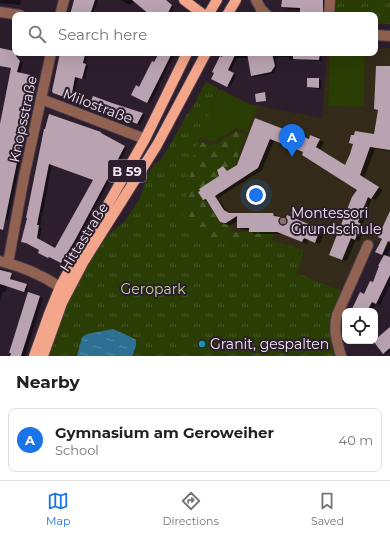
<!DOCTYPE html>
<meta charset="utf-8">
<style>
:root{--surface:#fff;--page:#f6f6f6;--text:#202124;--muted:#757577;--line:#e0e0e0;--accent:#1a73e8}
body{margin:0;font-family:Montserrat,sans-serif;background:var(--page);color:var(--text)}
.controls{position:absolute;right:12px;bottom:12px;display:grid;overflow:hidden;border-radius:8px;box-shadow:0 4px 16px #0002}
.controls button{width:36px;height:36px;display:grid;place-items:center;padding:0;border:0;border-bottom:1px solid var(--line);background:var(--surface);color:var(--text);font:20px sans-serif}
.you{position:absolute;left:256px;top:195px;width:14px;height:14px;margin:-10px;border:3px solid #fff;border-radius:50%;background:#1a73e8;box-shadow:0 0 0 6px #1a73e833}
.badge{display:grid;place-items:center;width:26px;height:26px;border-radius:50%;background:var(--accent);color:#fff;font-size:13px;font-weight:700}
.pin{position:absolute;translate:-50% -33px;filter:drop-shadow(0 1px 2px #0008)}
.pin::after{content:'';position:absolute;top:21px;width:14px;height:12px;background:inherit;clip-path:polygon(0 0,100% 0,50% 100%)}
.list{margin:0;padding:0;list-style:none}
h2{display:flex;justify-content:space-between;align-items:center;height:52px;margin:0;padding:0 16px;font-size:17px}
h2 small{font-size:13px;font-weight:400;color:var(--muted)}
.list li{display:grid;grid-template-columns:26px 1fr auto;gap:12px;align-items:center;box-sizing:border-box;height:64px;margin:0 8px 8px;padding:0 8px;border:1px solid var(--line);border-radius:8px}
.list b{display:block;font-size:15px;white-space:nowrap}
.list p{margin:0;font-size:13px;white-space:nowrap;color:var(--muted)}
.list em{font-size:13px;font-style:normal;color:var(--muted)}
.icon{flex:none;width:22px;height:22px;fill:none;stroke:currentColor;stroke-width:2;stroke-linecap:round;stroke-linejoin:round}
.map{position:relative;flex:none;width:390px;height:356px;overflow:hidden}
.search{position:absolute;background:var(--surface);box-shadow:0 4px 16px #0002;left:12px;right:12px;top:12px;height:44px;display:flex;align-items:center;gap:10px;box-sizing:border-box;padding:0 14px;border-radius:8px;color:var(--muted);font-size:15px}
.sheet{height:124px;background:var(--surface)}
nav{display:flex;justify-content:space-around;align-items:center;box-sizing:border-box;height:56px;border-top:1px solid var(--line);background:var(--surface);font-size:11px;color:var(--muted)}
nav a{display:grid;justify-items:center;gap:2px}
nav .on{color:var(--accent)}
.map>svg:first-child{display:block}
</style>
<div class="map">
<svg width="390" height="356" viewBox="0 0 390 356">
<defs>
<pattern id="forest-firs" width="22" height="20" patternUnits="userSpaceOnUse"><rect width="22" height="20" fill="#293d04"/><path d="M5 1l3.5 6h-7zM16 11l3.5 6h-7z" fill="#485929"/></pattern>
<pattern id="park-tufts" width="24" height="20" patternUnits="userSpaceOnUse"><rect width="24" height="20" fill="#293d04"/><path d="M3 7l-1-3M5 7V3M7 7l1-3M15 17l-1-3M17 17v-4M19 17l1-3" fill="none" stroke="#485929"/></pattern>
<pattern id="water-ripples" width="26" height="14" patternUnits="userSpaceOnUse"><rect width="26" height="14" fill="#2e6f94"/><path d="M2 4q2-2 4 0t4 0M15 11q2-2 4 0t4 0" fill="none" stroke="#578aa9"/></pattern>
</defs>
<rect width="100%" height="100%" fill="#2d1e2d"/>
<polygon fill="#332a1a" points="390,48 390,249 380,243 367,239 343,291 296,273 304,250 248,241 182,217 195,149 200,139 218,88 250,104 322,118 327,53 375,53 375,49"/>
<g fill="#293d04">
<polygon points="330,53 365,54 364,107 328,106"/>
<path d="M 206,82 L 218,88 L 208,116 L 219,89 L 250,105 L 258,106 L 247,132 L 236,128 L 215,141 C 209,142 204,138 198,136 L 201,96 L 202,88 Z"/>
</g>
<polygon fill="url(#forest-firs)" points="236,131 246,135 235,166 227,171 223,166 217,170 219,176 199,189 200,191 198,192 203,201 205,199 219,222 221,223 227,224 233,232 273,232 272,241 219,260 179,220 195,149 199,141 209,145 217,144"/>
<g fill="url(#park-tufts)">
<polygon points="335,0 390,0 390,24 375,24 375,15 335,15"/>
<polygon points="206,82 218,88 200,139 195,149 182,217 197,237 215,242 270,240 304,250 297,273 342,291 333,319 337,356 49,356 60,321 66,306 71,294 87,264 110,233 126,220 140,198 147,176 154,164 160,161 163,157 186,116 192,108"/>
</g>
<polygon fill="url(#water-ripples)" points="113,329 131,337 136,340 136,346 132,356 77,356 82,337 87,334"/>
<g fill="#0007" fill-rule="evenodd">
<polygon points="0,0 21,0 20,5 0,3"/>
<polygon points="75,0 98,0 93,14 96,15 71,15"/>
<polygon points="120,0 166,0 174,7 170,15 150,15 135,1 130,5"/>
<polygon points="283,0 330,0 328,15 307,15 301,12 301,10 288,9 282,6"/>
<polygon points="0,49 13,53 23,63 19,74 35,77 37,78 8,220 0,219 0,130 12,68 0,66"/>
<polygon points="61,53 88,53 85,65 88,66 85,79 78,78 74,95 87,101 86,105 57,94"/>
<polygon points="161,53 175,53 150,104 132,94 140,88"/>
<polygon points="225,53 322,53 322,61 305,60 299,55 294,60 291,60 288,57 278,57 278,58 275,58 277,67 274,73 255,77 252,75 249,58 237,58 230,72 236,75 230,87 213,79"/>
<polygon points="390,67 390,151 375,149 364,178 383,190 376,200 372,198 362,225 365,227 359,242 356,240 347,261 335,257 359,190 304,153 274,141 262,170 218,198 229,214 273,214 277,216 278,217 286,219 287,217 320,230 324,233 320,244 308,240 307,244 282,234 254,234 250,231 250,230 242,230 238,227 238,221 231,225 227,225 221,221 209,202 204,200 220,176 223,168 228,172 237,166 256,119 309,140 319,140 324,142 320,150 345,166 374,135 379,111 375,109"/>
<polygon points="308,79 319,79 322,81 321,89 311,88 308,86"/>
<polygon points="142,114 145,115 140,125 127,119"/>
<path d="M 45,130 L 103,135 L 127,148 L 76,243 L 64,264 L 52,257 L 51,259 L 42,254 L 40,250 L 30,244 L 22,241 ZM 52,165 L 94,180 L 56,249 L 39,240 L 42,228 L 40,227 Z"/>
<polygon points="390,213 390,248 386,257 390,259 390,285 380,305 376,303 372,311 356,311 373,283 384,255 381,254 383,239"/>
<polygon points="0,271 11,274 13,275 12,281 28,286 27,292 7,286 6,292 3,291 0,301"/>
<polygon points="29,294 43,298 25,356 9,356"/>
<polygon points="390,328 390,351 387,354 384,353"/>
</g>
<g fill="#baa3b1" fill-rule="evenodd">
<polygon points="74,0 95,0 90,15 70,15"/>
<polygon points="132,0 166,0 172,5 167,15 150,15"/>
<polygon points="282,0 323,0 323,13 300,12 300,8 281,7"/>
<polygon points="0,48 14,51 16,53 16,56 20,61 17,72 35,76 3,230 0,229 0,124 11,68 0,66"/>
<polygon points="60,53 76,53 85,55 83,63 86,64 82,79 75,77 72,93 85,98 83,104 53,93 52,91"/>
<polygon points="159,53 172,53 147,103 131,95 136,85 139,87 152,61 154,62"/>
<polygon points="224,53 236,53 228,70 234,73 227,87 211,79 214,73 212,72 220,56 222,57"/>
<polygon points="247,53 272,53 275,66 271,72 251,76"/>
<polygon points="293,53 320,53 319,60 293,59"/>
<polygon points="376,66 390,66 390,150 370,147 360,175 379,187 371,199 368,197 358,222 361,224 355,240 351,238 342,260 329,255 352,197 357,190 302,155 303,152 270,139 258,168 215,196 224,210 229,213 273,213 274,216 286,218 287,215 320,229 315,243 304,238 302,242 277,232 249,232 249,228 237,228 237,216 226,223 224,223 220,222 206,199 203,200 198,192 200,191 199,189 219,176 217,170 223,166 227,171 237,165 255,118 309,139 310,135 320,139 316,147 345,165 350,154 353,144 349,143 351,135 354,135 355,131 374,134 378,110 374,109"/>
<polygon points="307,78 319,78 319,88 307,87"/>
<polygon points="265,92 266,101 256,102 255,94"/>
<polygon points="93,96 112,103 143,113 137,124 124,118 89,106"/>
<path d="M 49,114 L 101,132 L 101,133 L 125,146 L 74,242 L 61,263 L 49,257 L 48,258 L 38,253 L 39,250 L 26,243 L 21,242 L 27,218 L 26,218 L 44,129 L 45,129 ZM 49,164 L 93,180 L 55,248 L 37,238 L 39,225 L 37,225 Z"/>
<polygon points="390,211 390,242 388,241 382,255 375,252 382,239 378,237"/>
<polygon points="384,255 390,257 390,275 376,304 372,302 367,311 351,311 360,292 364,294 370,281 373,282 379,266 378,266"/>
<polygon points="0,270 12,273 10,279 27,284 24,292 0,284"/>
<polygon points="28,292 40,296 21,356 10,356 11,353 9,353"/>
<polygon points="390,327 390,348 383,354 374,342 378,338 377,338"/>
</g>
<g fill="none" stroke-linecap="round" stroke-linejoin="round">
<defs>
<g id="minor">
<polyline points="256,0 261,9 267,15"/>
<polyline points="0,12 20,15"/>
<polyline points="60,15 64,0"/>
<polyline points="329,15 330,0"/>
<polyline points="375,35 390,36"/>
<polyline points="41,99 145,139"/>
<path d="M 0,261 C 21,266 42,275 60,287"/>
<polyline points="8,263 24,177 51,53"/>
<path d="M 341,356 C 337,341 333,331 337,315 L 368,245"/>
</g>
<g id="major">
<polyline points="184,0 204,15"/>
<polyline points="208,15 217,0"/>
<polyline points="227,15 236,0"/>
<polyline points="34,356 49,314 60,287 80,250 102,215 145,139 187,53"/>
<polyline points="43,356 62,303 84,261 157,145 206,53"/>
</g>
</defs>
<use href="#minor" stroke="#483a48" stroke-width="12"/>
<use href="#major" stroke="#483a48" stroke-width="12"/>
<use href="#minor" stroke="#916252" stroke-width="10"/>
<use href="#major" stroke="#f4a68b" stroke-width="10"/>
</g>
<circle fill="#8d6e63" stroke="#2d1e2d" stroke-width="1.5" cx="283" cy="221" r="4"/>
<circle fill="#0f9aa8" stroke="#2d1e2d" stroke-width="1.5" cx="202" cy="344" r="4"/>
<g text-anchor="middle" stroke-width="4" stroke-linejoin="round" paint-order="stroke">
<rect fill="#2d1e2d" stroke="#b6abb6" stroke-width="1" x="108" y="160" width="38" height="22" rx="3"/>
<g font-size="13" font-weight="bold" fill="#f1e7f1">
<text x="127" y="176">B 59</text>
</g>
<g font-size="14" fill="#f1e7f1" stroke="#2d1e2d">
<text transform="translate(98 106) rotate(21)" y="5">Milostraße</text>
<text transform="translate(23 119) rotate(-78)" y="5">Knopsstraße</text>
<text transform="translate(84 237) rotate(-58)" y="5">Hittastraße</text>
</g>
<g font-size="14" fill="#f1e7f1" stroke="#2d1e2d" text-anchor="start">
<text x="291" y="218">Montessori<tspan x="291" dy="16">Grundschule</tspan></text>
<text x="210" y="349">Granit, gespalten</text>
</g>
<g font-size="14" fill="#b7dd87" stroke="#2d1e2d">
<text x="153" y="294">Geropark</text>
</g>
</g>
</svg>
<div class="controls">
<button><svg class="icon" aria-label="locate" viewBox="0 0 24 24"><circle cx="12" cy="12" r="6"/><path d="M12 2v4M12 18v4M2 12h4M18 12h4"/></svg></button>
</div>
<div class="you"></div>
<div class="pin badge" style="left:292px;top:157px">A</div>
<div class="search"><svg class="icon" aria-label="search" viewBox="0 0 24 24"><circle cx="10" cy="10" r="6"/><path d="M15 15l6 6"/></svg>Search here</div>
</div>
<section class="sheet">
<h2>Nearby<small></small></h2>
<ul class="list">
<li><span class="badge">A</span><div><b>Gymnasium am Geroweiher</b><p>School</p></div><em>40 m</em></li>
</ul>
</section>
<nav>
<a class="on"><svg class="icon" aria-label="map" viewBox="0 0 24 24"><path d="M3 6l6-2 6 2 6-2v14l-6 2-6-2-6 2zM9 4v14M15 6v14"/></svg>Map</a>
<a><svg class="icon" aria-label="directions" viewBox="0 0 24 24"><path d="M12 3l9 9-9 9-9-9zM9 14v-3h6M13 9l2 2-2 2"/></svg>Directions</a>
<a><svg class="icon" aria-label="saved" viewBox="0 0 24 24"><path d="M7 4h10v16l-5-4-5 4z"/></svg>Saved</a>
</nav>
